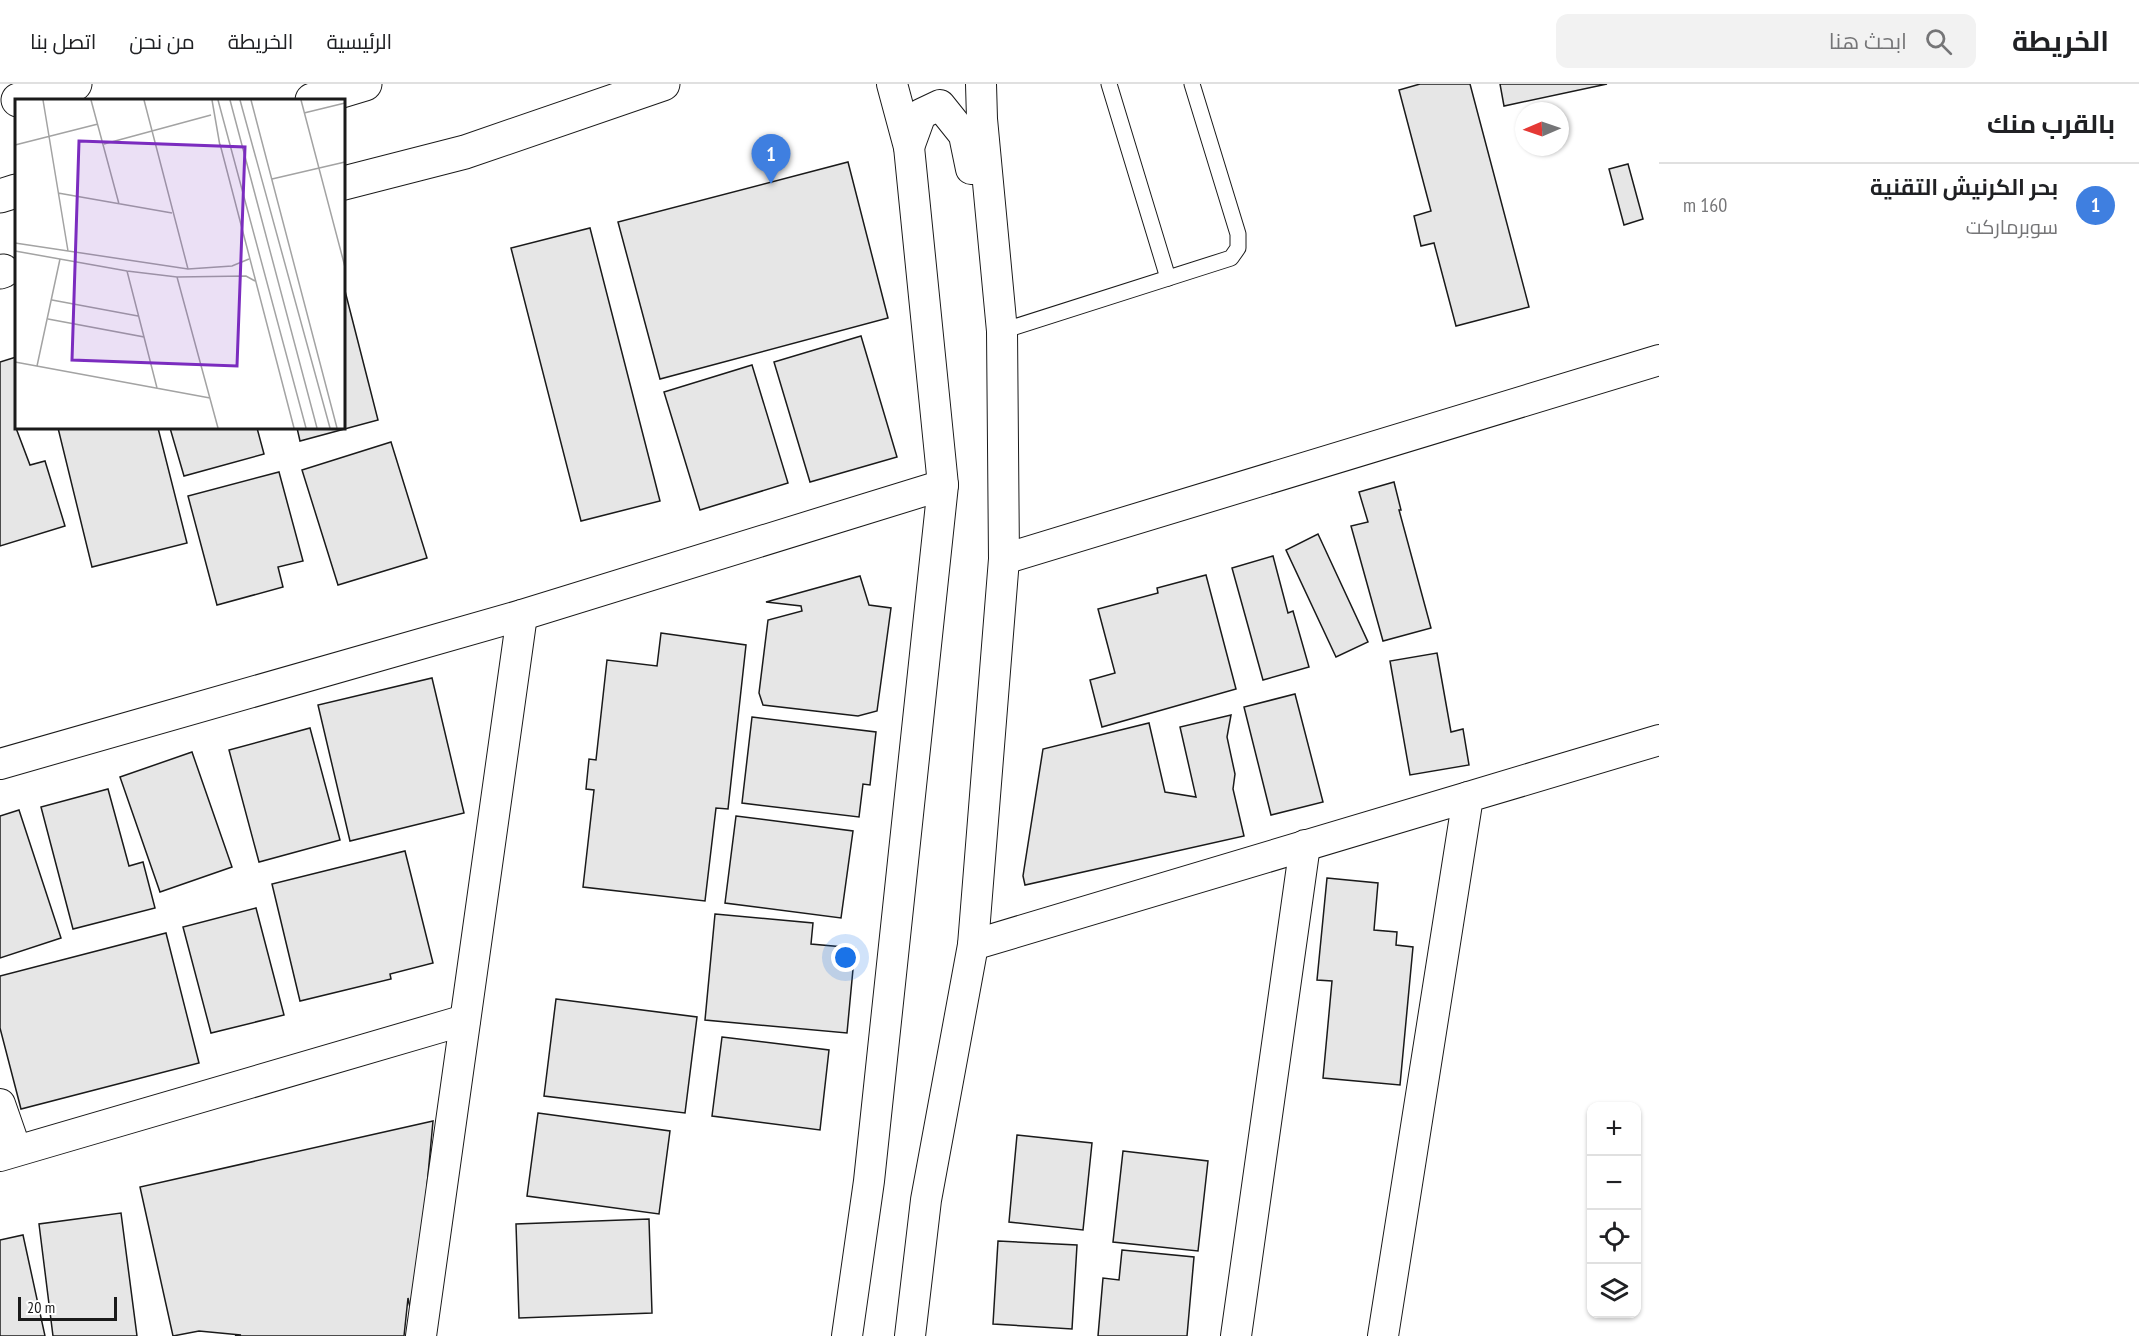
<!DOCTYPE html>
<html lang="ar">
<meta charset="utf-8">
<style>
:root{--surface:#fff;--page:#f2f2f2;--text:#202124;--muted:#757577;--line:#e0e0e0;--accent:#c62828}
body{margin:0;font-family:"PT Sans Narrow",Cairo,sans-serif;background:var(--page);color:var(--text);direction:rtl}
.controls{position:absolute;right:18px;bottom:18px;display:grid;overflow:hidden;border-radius:12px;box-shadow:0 2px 4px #0004}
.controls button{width:54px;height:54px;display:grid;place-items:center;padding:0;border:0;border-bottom:2px solid var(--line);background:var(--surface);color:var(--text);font:30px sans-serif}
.compass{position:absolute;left:1515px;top:18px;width:54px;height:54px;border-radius:50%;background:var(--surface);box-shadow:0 2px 4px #0004;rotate:268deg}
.scale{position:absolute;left:18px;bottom:15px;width:99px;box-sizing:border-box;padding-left:6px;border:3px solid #1a1a1a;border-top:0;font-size:16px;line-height:21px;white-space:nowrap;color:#1a1a1a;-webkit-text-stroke:4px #fff;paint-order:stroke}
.you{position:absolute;left:846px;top:874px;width:21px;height:21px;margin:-15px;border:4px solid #fff;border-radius:50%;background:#1a73e8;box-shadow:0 0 0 9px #1a73e833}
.badge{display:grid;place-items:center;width:39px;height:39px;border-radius:50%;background:var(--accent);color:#fff;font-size:20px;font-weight:700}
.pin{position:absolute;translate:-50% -50px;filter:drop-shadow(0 2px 3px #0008)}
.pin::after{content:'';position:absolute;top:32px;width:21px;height:18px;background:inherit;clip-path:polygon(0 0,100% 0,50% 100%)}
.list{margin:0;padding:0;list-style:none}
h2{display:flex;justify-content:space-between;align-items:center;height:78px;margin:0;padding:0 24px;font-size:26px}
h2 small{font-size:20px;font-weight:400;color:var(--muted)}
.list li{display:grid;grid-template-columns:39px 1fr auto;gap:18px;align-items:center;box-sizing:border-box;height:84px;padding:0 24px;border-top:2px solid var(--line)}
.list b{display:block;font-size:22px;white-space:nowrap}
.list p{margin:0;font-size:20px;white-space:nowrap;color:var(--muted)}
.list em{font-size:20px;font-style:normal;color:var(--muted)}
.icon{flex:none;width:33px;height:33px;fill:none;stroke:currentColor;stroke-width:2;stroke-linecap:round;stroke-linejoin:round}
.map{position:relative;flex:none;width:1659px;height:1252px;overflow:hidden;direction:ltr}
header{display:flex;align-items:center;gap:36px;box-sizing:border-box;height:84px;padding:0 30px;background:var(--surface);border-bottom:2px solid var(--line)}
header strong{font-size:28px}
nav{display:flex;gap:33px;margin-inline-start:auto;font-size:21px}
.search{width:420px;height:54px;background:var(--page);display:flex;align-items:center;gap:15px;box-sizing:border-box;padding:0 21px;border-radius:12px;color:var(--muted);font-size:22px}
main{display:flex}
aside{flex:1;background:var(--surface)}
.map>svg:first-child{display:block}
</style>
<header>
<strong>الخريطة</strong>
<div class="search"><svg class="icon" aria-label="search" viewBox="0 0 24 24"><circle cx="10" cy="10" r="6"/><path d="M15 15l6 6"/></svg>ابحث هنا</div>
<nav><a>الرئيسية</a><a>الخريطة</a><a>من نحن</a><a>اتصل بنا</a></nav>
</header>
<main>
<aside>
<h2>بالقرب منك<small></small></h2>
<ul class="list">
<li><span class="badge" style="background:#3f7fe0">1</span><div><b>بحر الكرنيش التقنية</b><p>سوبرماركت</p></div><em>160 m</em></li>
</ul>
</aside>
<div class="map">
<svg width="1659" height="1252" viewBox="0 0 1659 1252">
<rect width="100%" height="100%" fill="#fff"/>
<g fill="#e6e6e6" stroke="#1a1a1a" stroke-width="1.5">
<polygon points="1420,0 1470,0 1529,223 1456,242 1434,159 1421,162 1414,132 1431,127 1399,6"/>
<polygon points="1500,0 1607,0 1504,22"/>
<polygon points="848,78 888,234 660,295 618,138"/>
<polygon points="1628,80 1643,135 1624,141 1609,85"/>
<polygon points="590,144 660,417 581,437 511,164"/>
<polygon points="344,203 378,336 300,357 297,344 344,344"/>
<polygon points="861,252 897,373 810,398 774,278"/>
<polygon points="16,273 16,344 30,381 45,377 65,442 0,462 0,278"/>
<polygon points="752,281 788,399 700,426 664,308"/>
<polygon points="58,344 158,344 187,459 92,483"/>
<polygon points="170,344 257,344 264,370 184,392"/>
<polygon points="391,358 427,474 338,501 302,386"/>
<polygon points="279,388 303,477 278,483 283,503 217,521 188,412"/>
<polygon points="1394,398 1401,426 1399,426 1431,544 1383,557 1351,442 1368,438 1359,408"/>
<polygon points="1318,450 1368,558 1336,573 1286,466"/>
<polygon points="1273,472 1288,529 1293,527 1309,583 1263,596 1232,484"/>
<polygon points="1206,491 1236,605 1102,643 1090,596 1115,589 1098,525 1158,509 1157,504"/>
<polygon points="860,492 869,521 891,524 877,627 858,632 763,621 759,609 768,536 802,527 801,522 766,518"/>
<polygon points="661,549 746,561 728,725 716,724 705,817 583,803 594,706 586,705 589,675 596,676 607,576 657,582"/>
<polygon points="1437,569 1451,648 1463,645 1469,681 1410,691 1390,577"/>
<polygon points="432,594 464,729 350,757 318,621"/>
<polygon points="1295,610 1323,718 1271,731 1244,623"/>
<polygon points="1231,631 1227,653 1235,690 1233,705 1244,752 1025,801 1023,792 1043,665 1149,639 1165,708 1196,713 1180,643"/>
<polygon points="752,633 876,648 870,701 863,700 859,733 742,719"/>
<polygon points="310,644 340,756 259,778 229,666"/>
<polygon points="192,668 232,783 160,808 120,693"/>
<polygon points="108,705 129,782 143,778 155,824 73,845 41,723"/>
<polygon points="19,726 61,854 0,874 0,732"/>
<polygon points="736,732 853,747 841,834 725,819"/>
<polygon points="405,767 433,879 390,890 391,895 300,917 272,800"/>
<polygon points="1327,794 1378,799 1374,846 1397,848 1396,861 1413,863 1400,1001 1323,994 1332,897 1317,896"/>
<polygon points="256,824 284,931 211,949 183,843"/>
<polygon points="715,830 813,839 811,860 855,864 847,949 705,936"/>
<polygon points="166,849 199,979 21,1025 0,944 0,892"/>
<polygon points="556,915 697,933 685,1029 544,1012"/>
<polygon points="722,953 829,966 820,1046 712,1032"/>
<polygon points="538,1029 670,1047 659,1130 527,1112"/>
<polygon points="433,1037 414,1243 408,1214 404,1252 235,1252 241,1251 199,1247 173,1252 140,1103"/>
<polygon points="1017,1051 1092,1059 1083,1146 1009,1138"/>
<polygon points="1123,1067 1208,1077 1198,1167 1113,1158"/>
<polygon points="121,1129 137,1252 53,1252 39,1140"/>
<polygon points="649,1135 652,1229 519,1234 516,1140"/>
<polygon points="23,1151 45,1252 0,1252 0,1156"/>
<polygon points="998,1157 1077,1161 1072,1245 993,1240"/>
<polygon points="1122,1166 1194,1173 1187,1252 1098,1252 1103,1194 1119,1196"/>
</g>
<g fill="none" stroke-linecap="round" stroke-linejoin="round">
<defs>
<g id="service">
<polyline points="1109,0 1168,194"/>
<polyline points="1002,247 1231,174 1238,164 1238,150 1192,0"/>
</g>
<g id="minor">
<polyline points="909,63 921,30 940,21 964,51 971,85"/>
<polyline points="1004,475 1659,276"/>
<polyline points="0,680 522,531 943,401"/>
<polyline points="973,861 1468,713"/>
<polyline points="0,1020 16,1066"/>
<polyline points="0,1072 465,936"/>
<polyline points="421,1252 522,531"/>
<polyline points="847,1252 869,1097 943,401 909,63 892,0"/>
<polyline points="910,1252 926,1116 973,861 1004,475 1002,247 982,35 981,0"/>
<polyline points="1236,1252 1305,761"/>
<polyline points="1383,1252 1468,713 1659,656"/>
</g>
<polyline id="secondary" points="344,99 465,68 663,0"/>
<g id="motorway">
<polyline points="18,16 75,0"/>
<polyline points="312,16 365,0"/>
<polyline points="0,112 16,107"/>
<polyline points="0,188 3,187"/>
</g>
</defs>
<use href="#service" stroke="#1a1a1a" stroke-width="17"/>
<use href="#minor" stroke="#1a1a1a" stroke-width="32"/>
<use href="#secondary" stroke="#1a1a1a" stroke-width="35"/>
<use href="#motorway" stroke="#1a1a1a" stroke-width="35"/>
<use href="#service" stroke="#fff" stroke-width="15"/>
<use href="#minor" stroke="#fff" stroke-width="30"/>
<use href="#secondary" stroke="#fff" stroke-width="33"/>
<use href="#motorway" stroke="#fff" stroke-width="33"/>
</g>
<g transform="translate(15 15)">
<rect width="330" height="330" fill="#fff"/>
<path fill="none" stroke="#a3a3a3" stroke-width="1.5" d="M 28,1 L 53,152M 76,1 L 104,105M 129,1 L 173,170M 197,1 L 205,47M 203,1 L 291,329M 215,1 L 302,329M 225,1 L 315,329M 236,1 L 322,329M 286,1 L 330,168M 289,14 L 330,4M 89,45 L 196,16M 205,45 L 279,329M 0,46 L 83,25M 257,80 L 330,63M 43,94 L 157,114M 0,144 L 173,170 L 217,167 L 234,160M 0,152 L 112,172 L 162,178 L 231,177 L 240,182M 112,172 L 129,238M 162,178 L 203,329M 37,201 L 123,217M 33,220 L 129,238 L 142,289M 0,263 L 195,299M 22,267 L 45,160"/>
<path fill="#7b2cbf" fill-opacity="0.15" stroke="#7b2cbf" stroke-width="3" d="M 64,42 L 230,48 L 222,267 L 57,261 Z"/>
<rect width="330" height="330" fill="none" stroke="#1a1a1a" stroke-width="3"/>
</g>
</svg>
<div class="controls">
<button>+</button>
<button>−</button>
<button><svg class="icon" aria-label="locate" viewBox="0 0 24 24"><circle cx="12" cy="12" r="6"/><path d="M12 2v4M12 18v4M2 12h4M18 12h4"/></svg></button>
<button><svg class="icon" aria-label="layers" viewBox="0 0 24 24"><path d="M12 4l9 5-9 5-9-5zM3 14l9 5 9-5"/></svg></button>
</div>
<svg class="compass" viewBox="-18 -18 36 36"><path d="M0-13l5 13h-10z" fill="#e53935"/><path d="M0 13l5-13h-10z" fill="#757577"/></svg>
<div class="scale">20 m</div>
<div class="you"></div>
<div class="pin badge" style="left:771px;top:100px;background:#3f7fe0">1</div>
</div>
</main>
